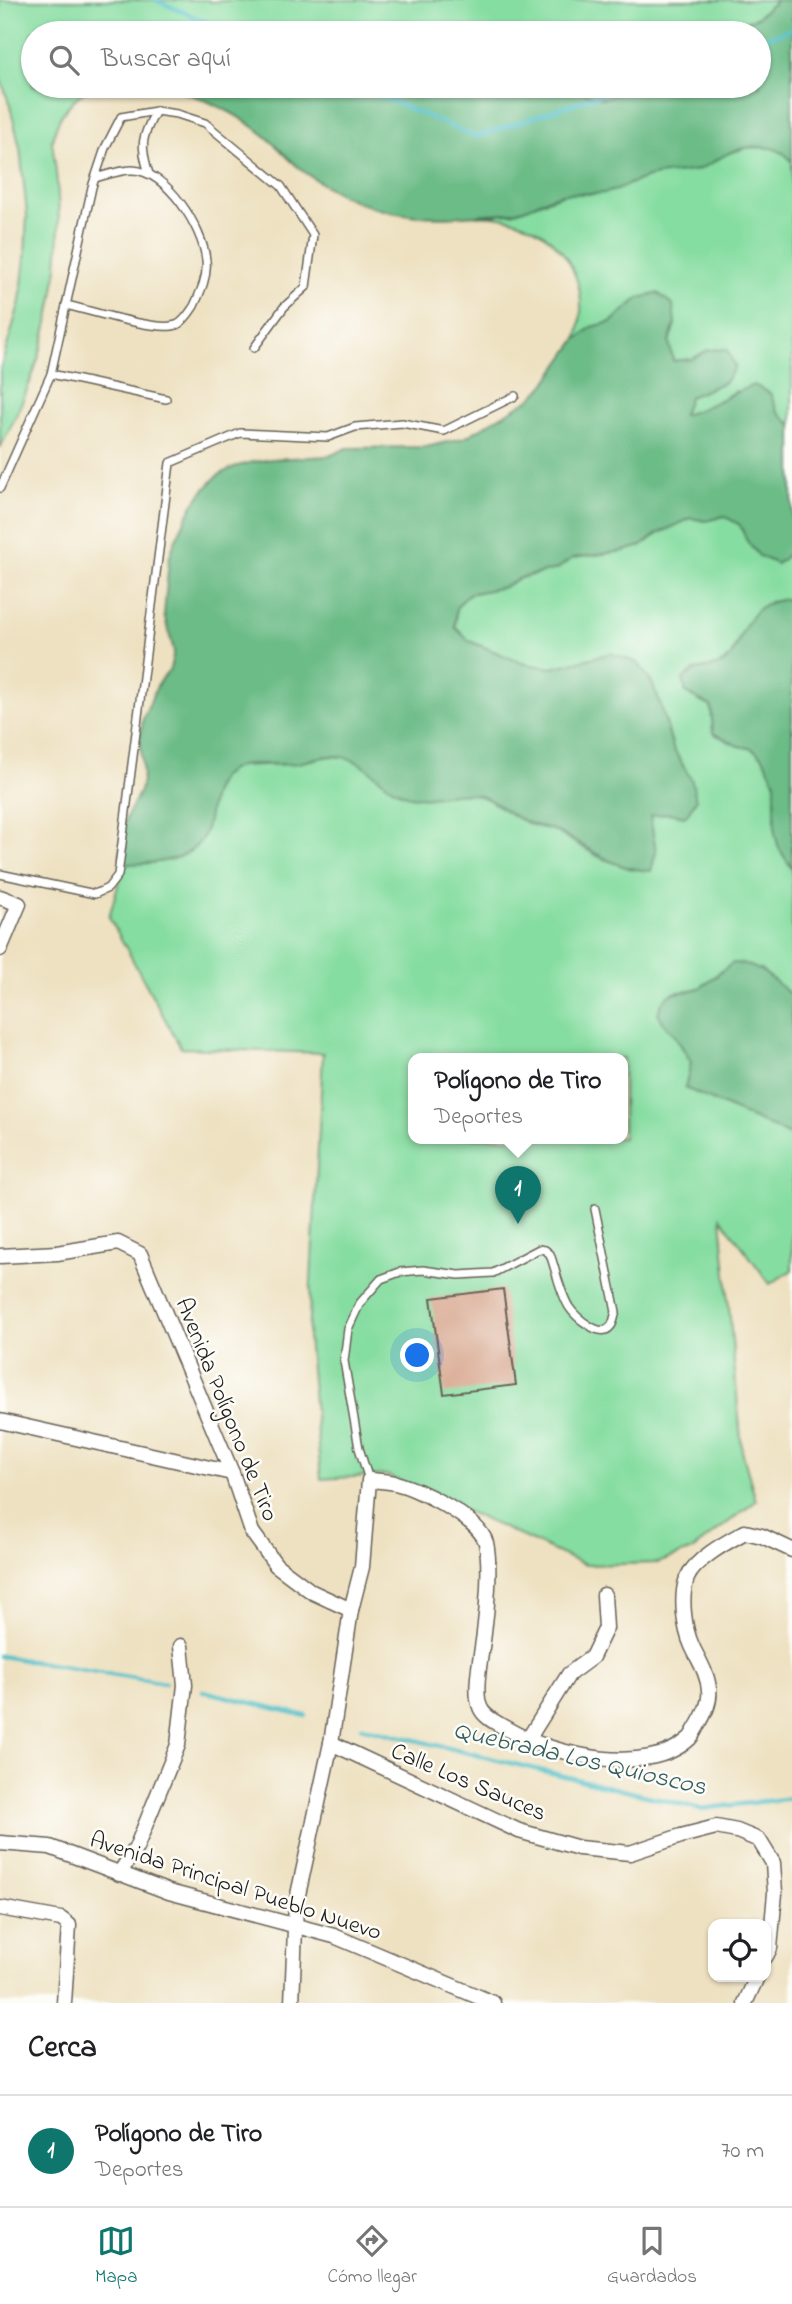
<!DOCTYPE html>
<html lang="es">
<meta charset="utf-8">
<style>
:root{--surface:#fff;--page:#f2f2f2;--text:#202124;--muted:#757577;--line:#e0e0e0;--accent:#0f766e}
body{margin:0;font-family:"Indie Flower",sans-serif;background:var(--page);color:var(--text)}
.controls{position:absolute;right:21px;bottom:21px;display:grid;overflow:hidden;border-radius:14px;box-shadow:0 2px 5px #0004}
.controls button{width:63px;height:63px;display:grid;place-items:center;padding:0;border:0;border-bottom:2px solid var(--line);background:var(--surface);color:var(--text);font:35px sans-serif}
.you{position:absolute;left:418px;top:1356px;width:24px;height:24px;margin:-18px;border:5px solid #fff;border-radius:50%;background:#1a73e8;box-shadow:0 0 0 10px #1a73e833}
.badge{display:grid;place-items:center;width:46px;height:46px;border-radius:50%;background:var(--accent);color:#fff;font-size:23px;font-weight:700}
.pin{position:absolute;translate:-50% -58px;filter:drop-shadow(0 2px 4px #0008)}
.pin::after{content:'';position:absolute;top:37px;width:24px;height:21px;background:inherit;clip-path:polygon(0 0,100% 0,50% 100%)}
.popup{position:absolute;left:408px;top:1053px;width:220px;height:91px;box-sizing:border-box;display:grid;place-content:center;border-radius:14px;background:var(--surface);filter:drop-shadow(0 2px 5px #0005);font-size:23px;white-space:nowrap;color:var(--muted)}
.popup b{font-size:26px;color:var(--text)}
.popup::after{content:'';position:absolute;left:50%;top:100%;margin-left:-14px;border:14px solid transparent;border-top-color:var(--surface)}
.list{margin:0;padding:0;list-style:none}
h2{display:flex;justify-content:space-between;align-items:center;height:91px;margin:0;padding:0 28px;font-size:30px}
h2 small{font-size:23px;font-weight:400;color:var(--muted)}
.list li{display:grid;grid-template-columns:46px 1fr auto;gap:21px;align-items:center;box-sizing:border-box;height:112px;padding:0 28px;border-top:2px solid var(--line)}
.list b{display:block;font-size:26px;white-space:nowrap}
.list p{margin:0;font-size:23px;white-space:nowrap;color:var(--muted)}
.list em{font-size:23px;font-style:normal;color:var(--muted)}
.icon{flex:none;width:38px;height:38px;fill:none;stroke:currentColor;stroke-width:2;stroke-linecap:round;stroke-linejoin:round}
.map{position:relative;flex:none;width:792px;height:2003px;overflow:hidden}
.search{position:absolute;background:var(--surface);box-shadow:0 2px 5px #0004;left:21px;right:21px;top:21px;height:77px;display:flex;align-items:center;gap:18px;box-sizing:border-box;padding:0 24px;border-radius:38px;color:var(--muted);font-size:26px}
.sheet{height:203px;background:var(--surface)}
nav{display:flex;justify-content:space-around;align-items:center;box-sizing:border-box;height:98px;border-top:2px solid var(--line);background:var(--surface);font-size:19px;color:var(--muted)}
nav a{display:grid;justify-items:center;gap:4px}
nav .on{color:var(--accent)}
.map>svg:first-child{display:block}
</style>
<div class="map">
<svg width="792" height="2003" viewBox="0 0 792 2003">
<rect width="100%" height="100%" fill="#fdfcf7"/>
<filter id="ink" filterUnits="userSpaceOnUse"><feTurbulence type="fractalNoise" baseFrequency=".0143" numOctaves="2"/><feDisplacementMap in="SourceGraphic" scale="14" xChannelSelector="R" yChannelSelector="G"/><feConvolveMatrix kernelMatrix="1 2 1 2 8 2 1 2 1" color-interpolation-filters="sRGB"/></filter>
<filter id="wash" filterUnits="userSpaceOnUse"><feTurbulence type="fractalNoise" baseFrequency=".00686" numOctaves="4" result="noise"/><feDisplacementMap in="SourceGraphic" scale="28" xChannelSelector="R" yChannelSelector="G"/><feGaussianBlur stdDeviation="1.57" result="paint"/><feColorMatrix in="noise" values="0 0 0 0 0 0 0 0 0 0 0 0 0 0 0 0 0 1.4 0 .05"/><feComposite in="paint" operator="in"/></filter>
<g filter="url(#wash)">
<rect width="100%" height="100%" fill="#eee1c1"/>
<g fill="#86dda1" stroke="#517c5e" stroke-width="2" fill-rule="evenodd">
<path d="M 0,0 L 208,0 L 211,2 L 233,0 L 777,0 L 756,18 L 715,30 L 710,33 L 33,33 L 33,86 L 95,86 C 72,96 56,117 52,142 C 70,253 53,349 0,448 L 0,371 L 20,301 L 25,258 L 27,214 L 20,148 L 10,106 L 0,77 Z"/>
<path d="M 472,86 L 632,86 L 631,90 C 623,93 613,98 604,98 C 589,99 569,86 551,87 C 541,88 533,92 525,96 C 511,103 485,93 472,86 Z"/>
<path d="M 746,148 C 765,147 781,145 792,162 L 792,425 L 777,411 L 770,393 L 736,391 L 701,410 L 683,415 L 689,397 L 725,382 L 735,367 L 708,350 L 692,359 L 673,361 L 669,342 L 675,324 L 639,298 L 611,322 L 592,327 L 576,340 C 598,270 546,211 475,216 L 512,213 L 564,194 L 603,193 L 617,190 L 642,178 L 671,172 L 697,170 L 720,156 Z"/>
<path d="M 724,516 L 740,525 L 747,541 L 792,551 L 792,548 L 792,599 L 769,602 L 742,632 L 730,658 L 720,665 L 693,670 L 698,701 L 711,706 L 713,733 L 738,746 L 751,748 L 763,757 L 775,782 L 775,834 L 779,848 L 792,869 L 792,996 L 760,969 L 722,970 L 700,988 L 673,993 L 664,1024 L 674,1034 L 691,1062 L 685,1088 L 792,1136 L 792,1270 L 770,1284 L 721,1218 L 742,1451 L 756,1501 L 692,1550 L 658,1563 L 585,1565 L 386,1475 L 321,1479 L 308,1337 L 323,1053 L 181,1048 L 109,917 L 124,864 L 159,862 L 195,847 L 205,832 L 213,793 L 222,776 L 237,766 L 292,764 L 330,756 L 348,757 L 430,796 L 468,793 L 486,798 L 517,818 L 534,826 L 553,830 L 599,857 L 634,870 L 656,852 L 650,816 L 668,813 L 685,816 L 692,781 L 673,748 L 661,706 L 652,683 L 638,663 L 592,658 L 552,668 L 525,664 L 469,641 L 455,627 L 456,608 L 468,594 L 504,587 L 520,578 L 557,569 L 573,558 L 623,551 L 641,546 L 657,534 L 691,518 L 706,521 ZM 413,1058 L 623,1058 L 623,1138 L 413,1138 Z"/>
</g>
<g fill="#6cbc87" stroke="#446c52" stroke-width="2">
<path d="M 777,0 L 792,0 L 792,162 C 781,146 763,145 745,148 C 725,151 713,165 697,170 C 681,174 662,172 645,178 C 631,182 619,190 605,193 C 591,195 577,192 563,194 C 545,197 531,209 513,212 C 505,214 496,213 487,214 C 419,222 363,215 306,173 C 293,164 283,152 271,141 C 246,118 215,103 183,92 L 183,86 L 416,86 L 441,92 L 461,86 L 472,86 L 497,96 L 515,98 L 524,97 L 540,88 L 551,87 L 576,90 L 603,99 L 630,90 L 632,86 L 759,86 L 759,33 L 710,33 L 715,30 L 756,18 Z"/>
<path d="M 658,293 L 673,305 L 675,324 L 669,342 L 673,361 L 692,359 L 708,350 L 727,349 L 735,367 L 725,382 L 689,397 L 683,415 C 708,408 730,394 754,385 L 770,393 L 777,411 L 792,425 L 792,551 L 777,564 L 759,556 L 747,541 L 740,525 L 724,516 L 706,521 L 691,518 L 657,534 L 641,546 L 624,551 L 573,558 L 557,569 L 520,578 L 504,587 L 468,594 L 456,608 L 455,627 L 469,641 L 525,664 L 552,668 L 611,653 L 638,663 L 652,683 L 661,706 L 673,748 L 692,781 L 696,800 L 686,816 L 668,813 L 650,816 L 656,852 L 651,871 C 605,868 593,847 555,831 C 543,826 531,825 520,819 C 507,813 497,802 483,797 C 456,787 434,802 410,796 C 380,788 367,756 332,756 C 317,756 304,763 290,764 C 268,766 242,758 224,775 C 215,783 212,797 210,808 C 208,822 206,838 195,847 C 179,863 145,864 124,864 L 120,854 L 123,824 L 140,791 L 143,774 L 140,737 L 143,718 L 158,684 L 170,669 L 174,651 L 164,615 L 169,559 L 175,541 L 192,506 L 203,491 L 217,476 L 234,467 L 253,462 L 272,459 L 329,456 L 347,448 L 426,447 L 464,438 L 530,399 L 544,386 L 576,340 L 592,327 L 611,322 L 639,298 Z"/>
<path d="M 792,599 L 792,869 L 779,848 L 775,834 L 775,782 L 763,757 L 751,748 L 738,746 L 713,733 L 711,706 L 686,693 L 683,679 C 700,663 713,673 728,659 C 735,653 738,643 741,635 C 752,609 764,600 792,599 Z"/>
<path d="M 733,963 C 759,963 773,980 792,996 L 792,1136 L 685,1088 L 691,1062 L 674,1034 L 664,1024 L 658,1013 C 666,985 681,997 701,987 C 713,981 721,970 733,963 Z"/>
</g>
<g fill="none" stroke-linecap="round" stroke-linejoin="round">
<g stroke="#52c0c8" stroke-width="4.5">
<polyline points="155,0 233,33"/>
<polyline points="759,40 792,29"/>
<polyline points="356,86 476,137 626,86"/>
<polyline points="0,1656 165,1683"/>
<polyline points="203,1691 306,1716"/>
<polyline points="361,1727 701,1809 792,1798"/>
</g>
</g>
<g id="blocks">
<polygon fill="#d5a289" points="503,1289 516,1385 444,1394 431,1298"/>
</g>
</g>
<g filter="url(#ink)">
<use href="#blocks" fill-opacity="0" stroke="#666156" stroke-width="2"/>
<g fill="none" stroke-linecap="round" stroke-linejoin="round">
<defs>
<g id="lane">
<path d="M 149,174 C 140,145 141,138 156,111"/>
<path d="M 66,305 C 88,310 158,332 176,325 C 183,323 190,312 194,306 C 201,291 208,276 206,260 C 203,229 167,170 132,170 C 120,170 106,175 95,178"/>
<polyline points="51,374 166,399"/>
<polyline points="0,488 51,374 92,187 105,148 121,117 156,111 177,114 205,123 281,186 313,235 306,287 284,307 254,348"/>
<polyline points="0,874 95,894 108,888 118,875 170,463 240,433 328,437 355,427 402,423 444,431 515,396"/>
<path d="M 369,1480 L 359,1448 L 344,1361 L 348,1329 L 360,1303 L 381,1279 L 400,1272 L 423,1270 L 459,1275 L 493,1273 L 539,1249 L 545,1250 L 550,1254 C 556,1271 560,1292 569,1307 C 575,1316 600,1339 610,1327 C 614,1324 614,1316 616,1312 L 595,1209"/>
</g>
<g id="street">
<polyline points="0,897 19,904 0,949"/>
<polyline points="0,1256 57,1253 118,1243 140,1254 232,1473 252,1532 276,1565 312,1592 351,1610 331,1743 296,1904 292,2003"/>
<polyline points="0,1421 232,1473"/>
<path d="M 351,1610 L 362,1567 L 369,1480 C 377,1481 387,1481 395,1483 C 418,1488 480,1519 486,1543 C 491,1565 487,1610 484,1633 C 482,1652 473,1690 480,1707 C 484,1718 499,1724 509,1730 C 552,1755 648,1778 690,1738 C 693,1735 695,1729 698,1725 C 704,1715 711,1702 709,1690 C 708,1674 699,1661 692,1646 C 684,1628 680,1597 687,1578 C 695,1559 727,1542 745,1532 L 762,1536 L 792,1550"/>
<polyline points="527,1741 569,1674 592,1657 606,1628 604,1595"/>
<polyline points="331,1743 519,1831 579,1848 630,1853 681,1836 716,1827 737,1831 759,1840 773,1863 775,1893 770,1948 766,1956"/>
<polyline points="0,1843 50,1847 169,1892 334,1936 493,2003"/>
<polyline points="119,1874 136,1848 178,1745 185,1685 181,1646"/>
<polyline points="0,1908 61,1919 69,1925 64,2003"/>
<polyline points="745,2003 757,1977"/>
</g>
</defs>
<use href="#lane" stroke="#666156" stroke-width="10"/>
<use href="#street" stroke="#666156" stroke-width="17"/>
<use href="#lane" stroke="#fff" stroke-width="7"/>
<use href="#street" stroke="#fff" stroke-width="14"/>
</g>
</g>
<g text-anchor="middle" stroke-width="5" stroke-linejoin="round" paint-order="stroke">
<g font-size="24" fill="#1c1c1c" stroke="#fdfcf7">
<text transform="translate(228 1409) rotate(68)" y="8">Avenida Polígono de Tiro</text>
<text transform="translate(469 1781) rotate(23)" y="8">Calle Los Sauces</text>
<text transform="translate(236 1885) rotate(18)" y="8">Avenida Principal Pueblo Nuevo</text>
</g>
<g font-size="26" font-style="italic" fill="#325e61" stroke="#fdfcf7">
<text transform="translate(580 1757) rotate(13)" y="9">Quebrada Los Quioscos</text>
</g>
</g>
</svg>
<div class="controls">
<button><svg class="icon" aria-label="locate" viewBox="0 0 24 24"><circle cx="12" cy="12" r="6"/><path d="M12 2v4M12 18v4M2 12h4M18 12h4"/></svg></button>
</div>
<div class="you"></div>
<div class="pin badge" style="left:518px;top:1224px">1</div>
<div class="popup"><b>Polígono de Tiro</b>Deportes</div>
<div class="search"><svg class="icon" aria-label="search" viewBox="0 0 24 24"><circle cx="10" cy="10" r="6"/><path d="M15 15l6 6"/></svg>Buscar aquí</div>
</div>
<section class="sheet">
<h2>Cerca<small></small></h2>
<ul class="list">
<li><span class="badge">1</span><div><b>Polígono de Tiro</b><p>Deportes</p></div><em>70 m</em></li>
</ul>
</section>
<nav>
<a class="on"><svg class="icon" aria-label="map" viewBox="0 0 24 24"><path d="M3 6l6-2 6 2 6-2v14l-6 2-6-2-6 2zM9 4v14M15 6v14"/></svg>Mapa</a>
<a><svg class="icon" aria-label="directions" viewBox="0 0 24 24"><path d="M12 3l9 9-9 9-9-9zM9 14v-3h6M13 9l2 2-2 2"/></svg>Cómo llegar</a>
<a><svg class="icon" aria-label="saved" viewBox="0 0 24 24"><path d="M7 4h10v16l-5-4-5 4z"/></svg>Guardados</a>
</nav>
